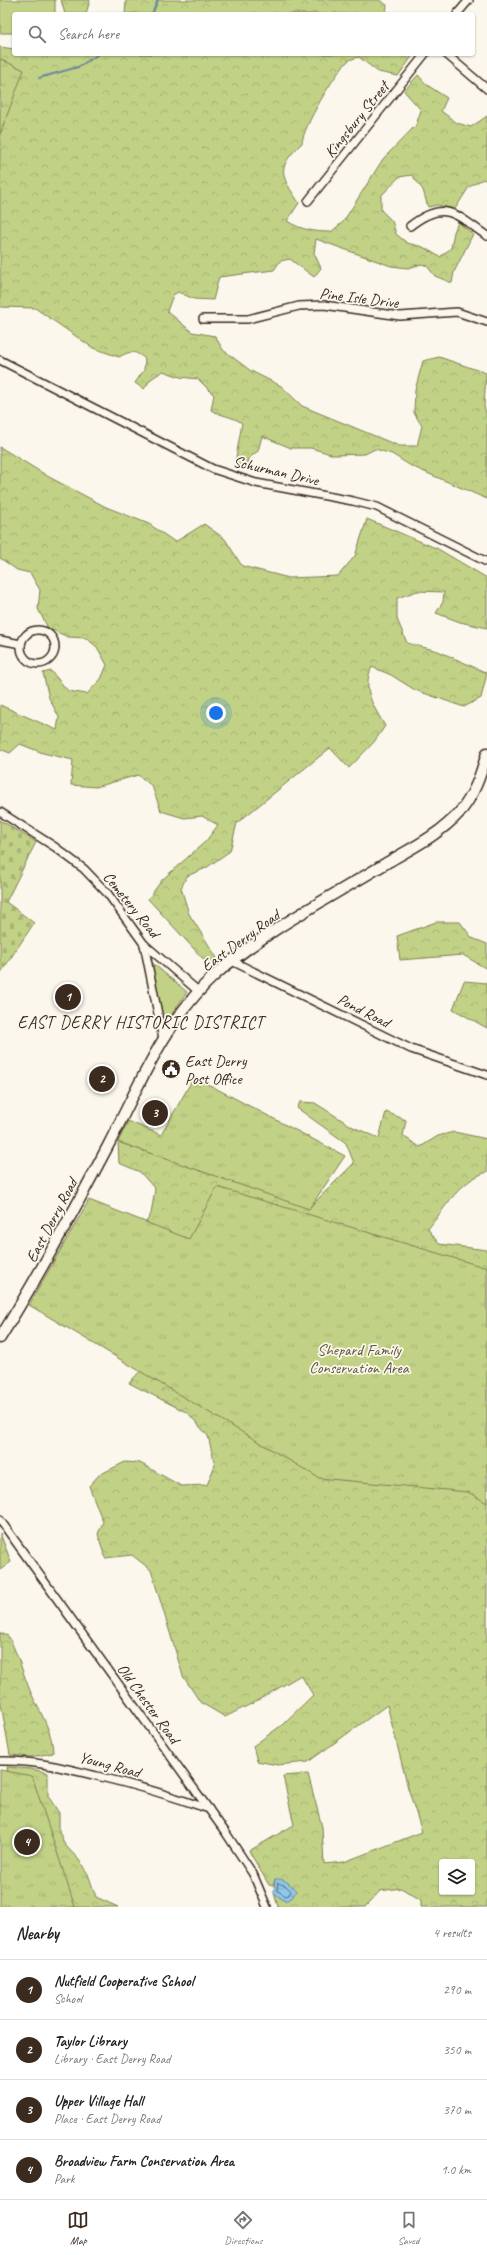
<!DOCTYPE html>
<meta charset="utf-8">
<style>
:root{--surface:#fff;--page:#f2f2f2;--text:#222;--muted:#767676;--line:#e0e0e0;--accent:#3b2a1e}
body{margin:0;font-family:Caveat,sans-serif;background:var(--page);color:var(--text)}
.controls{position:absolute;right:12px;bottom:12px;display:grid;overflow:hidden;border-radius:4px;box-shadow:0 1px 3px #0004}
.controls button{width:36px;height:36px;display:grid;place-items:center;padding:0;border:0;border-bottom:1px solid var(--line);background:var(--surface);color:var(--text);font:20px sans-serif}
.you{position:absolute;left:216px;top:713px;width:14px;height:14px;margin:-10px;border:3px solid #fff;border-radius:50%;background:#1a73e8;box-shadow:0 0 0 6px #1a73e833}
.badge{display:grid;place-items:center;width:26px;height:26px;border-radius:50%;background:var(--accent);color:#fff;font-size:13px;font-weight:700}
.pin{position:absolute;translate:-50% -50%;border:2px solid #fff;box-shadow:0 1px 4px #0006}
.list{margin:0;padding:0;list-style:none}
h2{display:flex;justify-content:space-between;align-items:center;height:52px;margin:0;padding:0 16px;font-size:17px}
h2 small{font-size:13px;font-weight:400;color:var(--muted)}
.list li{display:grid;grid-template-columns:26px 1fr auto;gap:12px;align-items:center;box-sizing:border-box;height:60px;padding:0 16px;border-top:1px solid var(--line)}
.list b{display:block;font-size:15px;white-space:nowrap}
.list p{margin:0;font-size:13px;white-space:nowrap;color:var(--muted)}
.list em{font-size:13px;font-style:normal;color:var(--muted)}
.icon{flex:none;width:22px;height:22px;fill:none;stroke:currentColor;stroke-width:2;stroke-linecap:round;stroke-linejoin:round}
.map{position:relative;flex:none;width:487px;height:1907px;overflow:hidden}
.search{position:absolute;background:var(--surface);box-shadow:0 1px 3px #0004;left:12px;right:12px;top:12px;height:44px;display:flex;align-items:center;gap:10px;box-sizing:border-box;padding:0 14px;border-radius:4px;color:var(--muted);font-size:15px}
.sheet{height:292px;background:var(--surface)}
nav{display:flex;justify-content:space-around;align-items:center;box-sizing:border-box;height:56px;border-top:1px solid var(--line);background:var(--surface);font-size:11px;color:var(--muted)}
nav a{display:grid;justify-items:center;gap:2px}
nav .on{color:var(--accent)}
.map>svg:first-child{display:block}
</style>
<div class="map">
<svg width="487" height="1907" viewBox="0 0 487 1907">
<defs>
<pattern id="forest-crowns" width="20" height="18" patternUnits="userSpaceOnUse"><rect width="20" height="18" fill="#c1d286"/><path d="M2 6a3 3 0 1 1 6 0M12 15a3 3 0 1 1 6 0" fill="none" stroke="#a7b473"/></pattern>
<pattern id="cemetery-stones" width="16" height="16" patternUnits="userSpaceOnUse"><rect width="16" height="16" fill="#c1d286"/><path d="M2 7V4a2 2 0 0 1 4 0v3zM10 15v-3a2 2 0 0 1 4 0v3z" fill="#a7b473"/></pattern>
<pattern id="park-tufts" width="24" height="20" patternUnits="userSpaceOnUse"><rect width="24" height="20" fill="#c1d286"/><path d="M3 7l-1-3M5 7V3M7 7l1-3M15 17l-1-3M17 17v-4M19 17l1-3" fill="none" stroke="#a7b473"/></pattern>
<pattern id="water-ripples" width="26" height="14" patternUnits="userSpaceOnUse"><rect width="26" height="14" fill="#8fc7ee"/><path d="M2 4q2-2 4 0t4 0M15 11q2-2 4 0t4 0" fill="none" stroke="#7cabcc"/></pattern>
</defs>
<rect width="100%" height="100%" fill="#fbf7ec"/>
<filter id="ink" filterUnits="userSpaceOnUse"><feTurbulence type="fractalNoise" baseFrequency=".025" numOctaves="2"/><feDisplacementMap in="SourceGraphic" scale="8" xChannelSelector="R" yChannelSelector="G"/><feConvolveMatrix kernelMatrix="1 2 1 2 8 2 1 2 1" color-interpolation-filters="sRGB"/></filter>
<g filter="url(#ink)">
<g fill="#c1d286" stroke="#7e7e52">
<polygon points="0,0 55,0 55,14 14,14 14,33 0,33"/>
<polygon points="149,960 187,992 163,1027"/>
</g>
<g fill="url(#forest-crowns)" stroke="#7e7e52" fill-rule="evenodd">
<polygon points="61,0 90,0 86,14 65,14"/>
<polygon points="126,0 379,0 387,5 386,14 125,14"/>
<path d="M 0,47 L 14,49 L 14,54 L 414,54 L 398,76 L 378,72 L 359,57 C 356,58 350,59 348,61 C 335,73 303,127 302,143 C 275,169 281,175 299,203 L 287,221 C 301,230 315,232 331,232 L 343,222 L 383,159 L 416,125 L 421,110 L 404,91 L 418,75 L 427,85 L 447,98 L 441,111 L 457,123 L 471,127 L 487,116 L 487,181 L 483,179 L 469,187 L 455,209 L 437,205 L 428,207 L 423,190 L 412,175 L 399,177 L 381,196 L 381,210 L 392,221 L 396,234 L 407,243 L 423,247 L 440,257 L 451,248 L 454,232 L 458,222 L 473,234 L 454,272 L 452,283 L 435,276 L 427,266 L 422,264 L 408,268 L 391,266 L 316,239 L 314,253 L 321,268 L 314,277 L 290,259 L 280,261 L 274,270 L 219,277 L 213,300 L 194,299 L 178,292 L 173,295 L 167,311 L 192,332 L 215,336 L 223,350 L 251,371 L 281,386 L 302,406 L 399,446 L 417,446 L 422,426 L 414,413 L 415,390 L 423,361 L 439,357 L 486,373 L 484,406 L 487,417 L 487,499 L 411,466 L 392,454 L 375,449 L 365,454 L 334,455 L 311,448 L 291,448 L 262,436 L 258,451 L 248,459 L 246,468 L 235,463 L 242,423 C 232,416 221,416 211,410 L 214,395 L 198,379 L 180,377 L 163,371 L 151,379 L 144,389 L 135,383 L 144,370 L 145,359 C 135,350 130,351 119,357 L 93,348 L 35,308 L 0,307 Z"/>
<path d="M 0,447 L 49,477 L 106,507 L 149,524 L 175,542 L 204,524 L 225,539 L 242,566 L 289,578 L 338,576 L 355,556 L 367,519 L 438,549 L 487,578 L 487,628 L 460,622 L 436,613 L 443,602 L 444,592 L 417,591 L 397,598 L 397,619 L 407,643 L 438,651 L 487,673 L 481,698 L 464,707 L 415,690 L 391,675 L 372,667 C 361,689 374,707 385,726 L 374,742 L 349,768 L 330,748 L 237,823 L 230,851 L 206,868 L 187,876 L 181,888 L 189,914 L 217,958 L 206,962 L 148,899 L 162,880 L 206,841 L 218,825 L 202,816 L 184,818 L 161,811 L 152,786 L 138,775 L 96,787 L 71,785 L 73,760 L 43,753 L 20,744 L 10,753 L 0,749 L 0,705 L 57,730 L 59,717 L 49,698 L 43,673 L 51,671 L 68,691 L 87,694 L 101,679 L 107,665 L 97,647 L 86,638 L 68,637 L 48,628 L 38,609 L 40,590 L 30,573 L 17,570 L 0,558 Z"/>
<polygon points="436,922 460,922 472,938 487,944 487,969 463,955 400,960 397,936"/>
<polygon points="464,981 487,983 487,1028 453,1009"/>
<path d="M 300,1102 L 315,1103 L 353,1127 L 379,1138 L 386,1112 L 406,1120 L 403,1136 L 420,1147 L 438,1136 L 454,1132 L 487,1139 L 487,1172 C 459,1181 446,1207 428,1229 L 439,1244 L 487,1250 L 487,1907 L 421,1907 L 421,1900 L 401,1888 L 380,1891 L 365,1907 L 278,1907 L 274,1893 L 285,1901 L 275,1879 L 273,1886 L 269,1885 L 249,1851 L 294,1825 L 283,1776 L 308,1774 L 322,1827 L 324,1864 L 344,1862 L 422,1832 L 408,1788 L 387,1705 L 308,1762 L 277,1765 L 257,1761 L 253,1746 L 282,1725 L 313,1695 L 301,1675 L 253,1703 L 225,1717 L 200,1702 L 183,1676 L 151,1570 L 132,1555 L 105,1558 L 98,1534 L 103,1522 L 89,1486 L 99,1475 L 125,1462 L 140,1463 L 181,1486 L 207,1485 L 215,1465 L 208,1436 L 188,1413 L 129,1383 L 243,1262 L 142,1229 L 151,1214 L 155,1189 L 140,1172 L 119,1163 L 118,1142 L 309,1208 L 354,1163 L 346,1143 L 297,1108 ZM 442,1862 L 472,1862 L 472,1892 L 442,1892 Z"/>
<polygon points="0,1533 11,1562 0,1570"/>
<path d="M 0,1633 L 8,1636 C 18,1654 23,1674 31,1693 C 40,1712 53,1732 53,1753 L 31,1757 L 10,1755 L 0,1698 Z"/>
<polygon points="7,1767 31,1769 48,1773 48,1796 59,1813 59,1831 65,1845 79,1860 88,1874 96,1897 118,1907 70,1907 0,1805 9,1780"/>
</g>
<polygon fill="url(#cemetery-stones)" stroke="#7e7e52" points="0,820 36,842 6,902 34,923 0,974"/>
<g fill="url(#park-tufts)" stroke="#7e7e52">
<polygon points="0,59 24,70 0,134"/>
<polygon points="194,1077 345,1156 309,1209 118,1142 128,1121 161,1135"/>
<polygon points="217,1187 487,1268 487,1503 468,1492 319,1478 29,1305 89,1200 189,1239"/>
<polygon points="0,1770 32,1776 75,1907 0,1907"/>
</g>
<path fill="url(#water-ripples)" stroke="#6d889b" d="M 275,1879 C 285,1878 290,1884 296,1891 L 292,1898 L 285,1901 L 274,1893 Z"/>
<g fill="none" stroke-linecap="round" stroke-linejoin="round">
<polygon stroke="#5d6971" stroke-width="1" points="278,1883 286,1886 291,1891 289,1895 286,1896 278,1891"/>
<g stroke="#6d889b" stroke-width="2">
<polyline points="152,14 158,0"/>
<polyline points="39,78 78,67 99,54"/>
</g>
<defs>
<g id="street">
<polyline points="457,14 469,0"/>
<polyline points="446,54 487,89"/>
<polyline points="308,201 425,54"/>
<path d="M 410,226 C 445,199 455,214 487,236"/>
<polyline points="203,319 248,319 299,306 324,305 400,316 457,312 487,322"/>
<polyline points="0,360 213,469 256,483 353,501 377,507 487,562"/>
<circle cx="38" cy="647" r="17"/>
<polyline points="0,640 21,644"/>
<polyline points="0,812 55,847 84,869 108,894 144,944 198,991"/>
<polyline points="144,944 163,1039"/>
<polyline points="232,961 411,1049 487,1075"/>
<polyline points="0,1520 226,1833 253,1874 267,1907"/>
<path d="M 0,1761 C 34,1760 64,1768 97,1776 C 135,1785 172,1796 209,1809"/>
</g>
<path id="secondary" d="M 0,1338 C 40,1274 75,1209 110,1142 C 140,1083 166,1019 216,974 C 264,931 333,896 388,862 C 412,848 440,834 459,813 C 474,796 481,774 487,753"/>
</defs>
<use href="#street" stroke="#3b2a1e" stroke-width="10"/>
<use href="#secondary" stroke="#3b2a1e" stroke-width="13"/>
<use href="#street" stroke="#fbf7ec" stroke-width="7"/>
<use href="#secondary" stroke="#fbf7ec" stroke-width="10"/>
</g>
</g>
<defs>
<symbol id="civic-disc" viewBox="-11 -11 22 22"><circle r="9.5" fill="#3b2a1e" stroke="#fbf7ec"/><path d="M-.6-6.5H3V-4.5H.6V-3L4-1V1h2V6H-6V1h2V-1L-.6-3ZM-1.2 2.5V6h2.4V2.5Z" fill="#fff"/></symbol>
</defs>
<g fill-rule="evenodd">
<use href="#civic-disc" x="160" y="1058" width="22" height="22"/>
</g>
<g text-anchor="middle" stroke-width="3.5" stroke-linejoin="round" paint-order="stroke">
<g font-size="16" fill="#3b2a1e" stroke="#fbf7ec">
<text transform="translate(356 119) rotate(-51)" y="6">Kingsbury Street</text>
<text transform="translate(359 297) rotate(7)" y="6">Pine Isle Drive</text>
<text transform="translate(276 470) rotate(13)" y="6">Schurman Drive</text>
<text transform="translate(132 904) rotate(51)" y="6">Cemetery Road</text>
<text transform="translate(240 940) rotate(-36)" y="6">East Derry Road</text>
<text transform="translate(364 1010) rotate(27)" y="6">Pond Road</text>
<text transform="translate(51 1220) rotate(-62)" y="6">East Derry Road</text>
<text transform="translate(149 1703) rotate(54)" y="6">Old Chester Road</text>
<text transform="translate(110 1764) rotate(15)" y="6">Young Road</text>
</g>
<g font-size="16" fill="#3b2a1e" stroke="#fbf7ec" text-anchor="start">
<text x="185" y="1066">East Derry<tspan x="185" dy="18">Post Office</tspan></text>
</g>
<g font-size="16" fill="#5c5438" stroke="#fbf7ec">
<text x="359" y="1355">Shepard Family<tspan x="359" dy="18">Conservation Area</tspan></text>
</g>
<g font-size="17" letter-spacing="1" fill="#3b2a1e" stroke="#fbf7ec">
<text x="141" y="1028">EAST DERRY HISTORIC DISTRICT</text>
</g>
</g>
</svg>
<div class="controls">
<button><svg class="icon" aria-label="layers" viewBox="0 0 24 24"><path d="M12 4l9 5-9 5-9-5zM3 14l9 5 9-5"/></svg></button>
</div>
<div class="you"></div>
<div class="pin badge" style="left:68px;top:997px">1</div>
<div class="pin badge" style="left:102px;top:1079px">2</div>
<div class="pin badge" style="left:155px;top:1113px">3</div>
<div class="pin badge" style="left:27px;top:1842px">4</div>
<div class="search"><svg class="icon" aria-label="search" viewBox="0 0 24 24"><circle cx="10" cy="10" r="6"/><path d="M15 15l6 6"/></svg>Search here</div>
</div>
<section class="sheet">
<h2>Nearby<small>4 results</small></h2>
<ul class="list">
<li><span class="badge">1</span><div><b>Nutfield Cooperative School</b><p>School</p></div><em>290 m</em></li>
<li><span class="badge">2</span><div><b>Taylor Library</b><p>Library · East Derry Road</p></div><em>350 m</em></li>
<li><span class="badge">3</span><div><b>Upper Village Hall</b><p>Place · East Derry Road</p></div><em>370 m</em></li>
<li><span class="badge">4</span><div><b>Broadview Farm Conservation Area</b><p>Park</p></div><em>1.0 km</em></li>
</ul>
</section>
<nav>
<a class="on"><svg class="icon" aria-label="map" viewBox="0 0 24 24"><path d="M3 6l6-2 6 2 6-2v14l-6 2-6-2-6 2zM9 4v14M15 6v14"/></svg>Map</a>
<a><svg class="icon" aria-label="directions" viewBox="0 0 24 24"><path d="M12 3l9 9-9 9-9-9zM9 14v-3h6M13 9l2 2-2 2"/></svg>Directions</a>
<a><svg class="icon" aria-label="saved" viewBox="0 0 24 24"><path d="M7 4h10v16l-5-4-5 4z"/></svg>Saved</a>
</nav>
